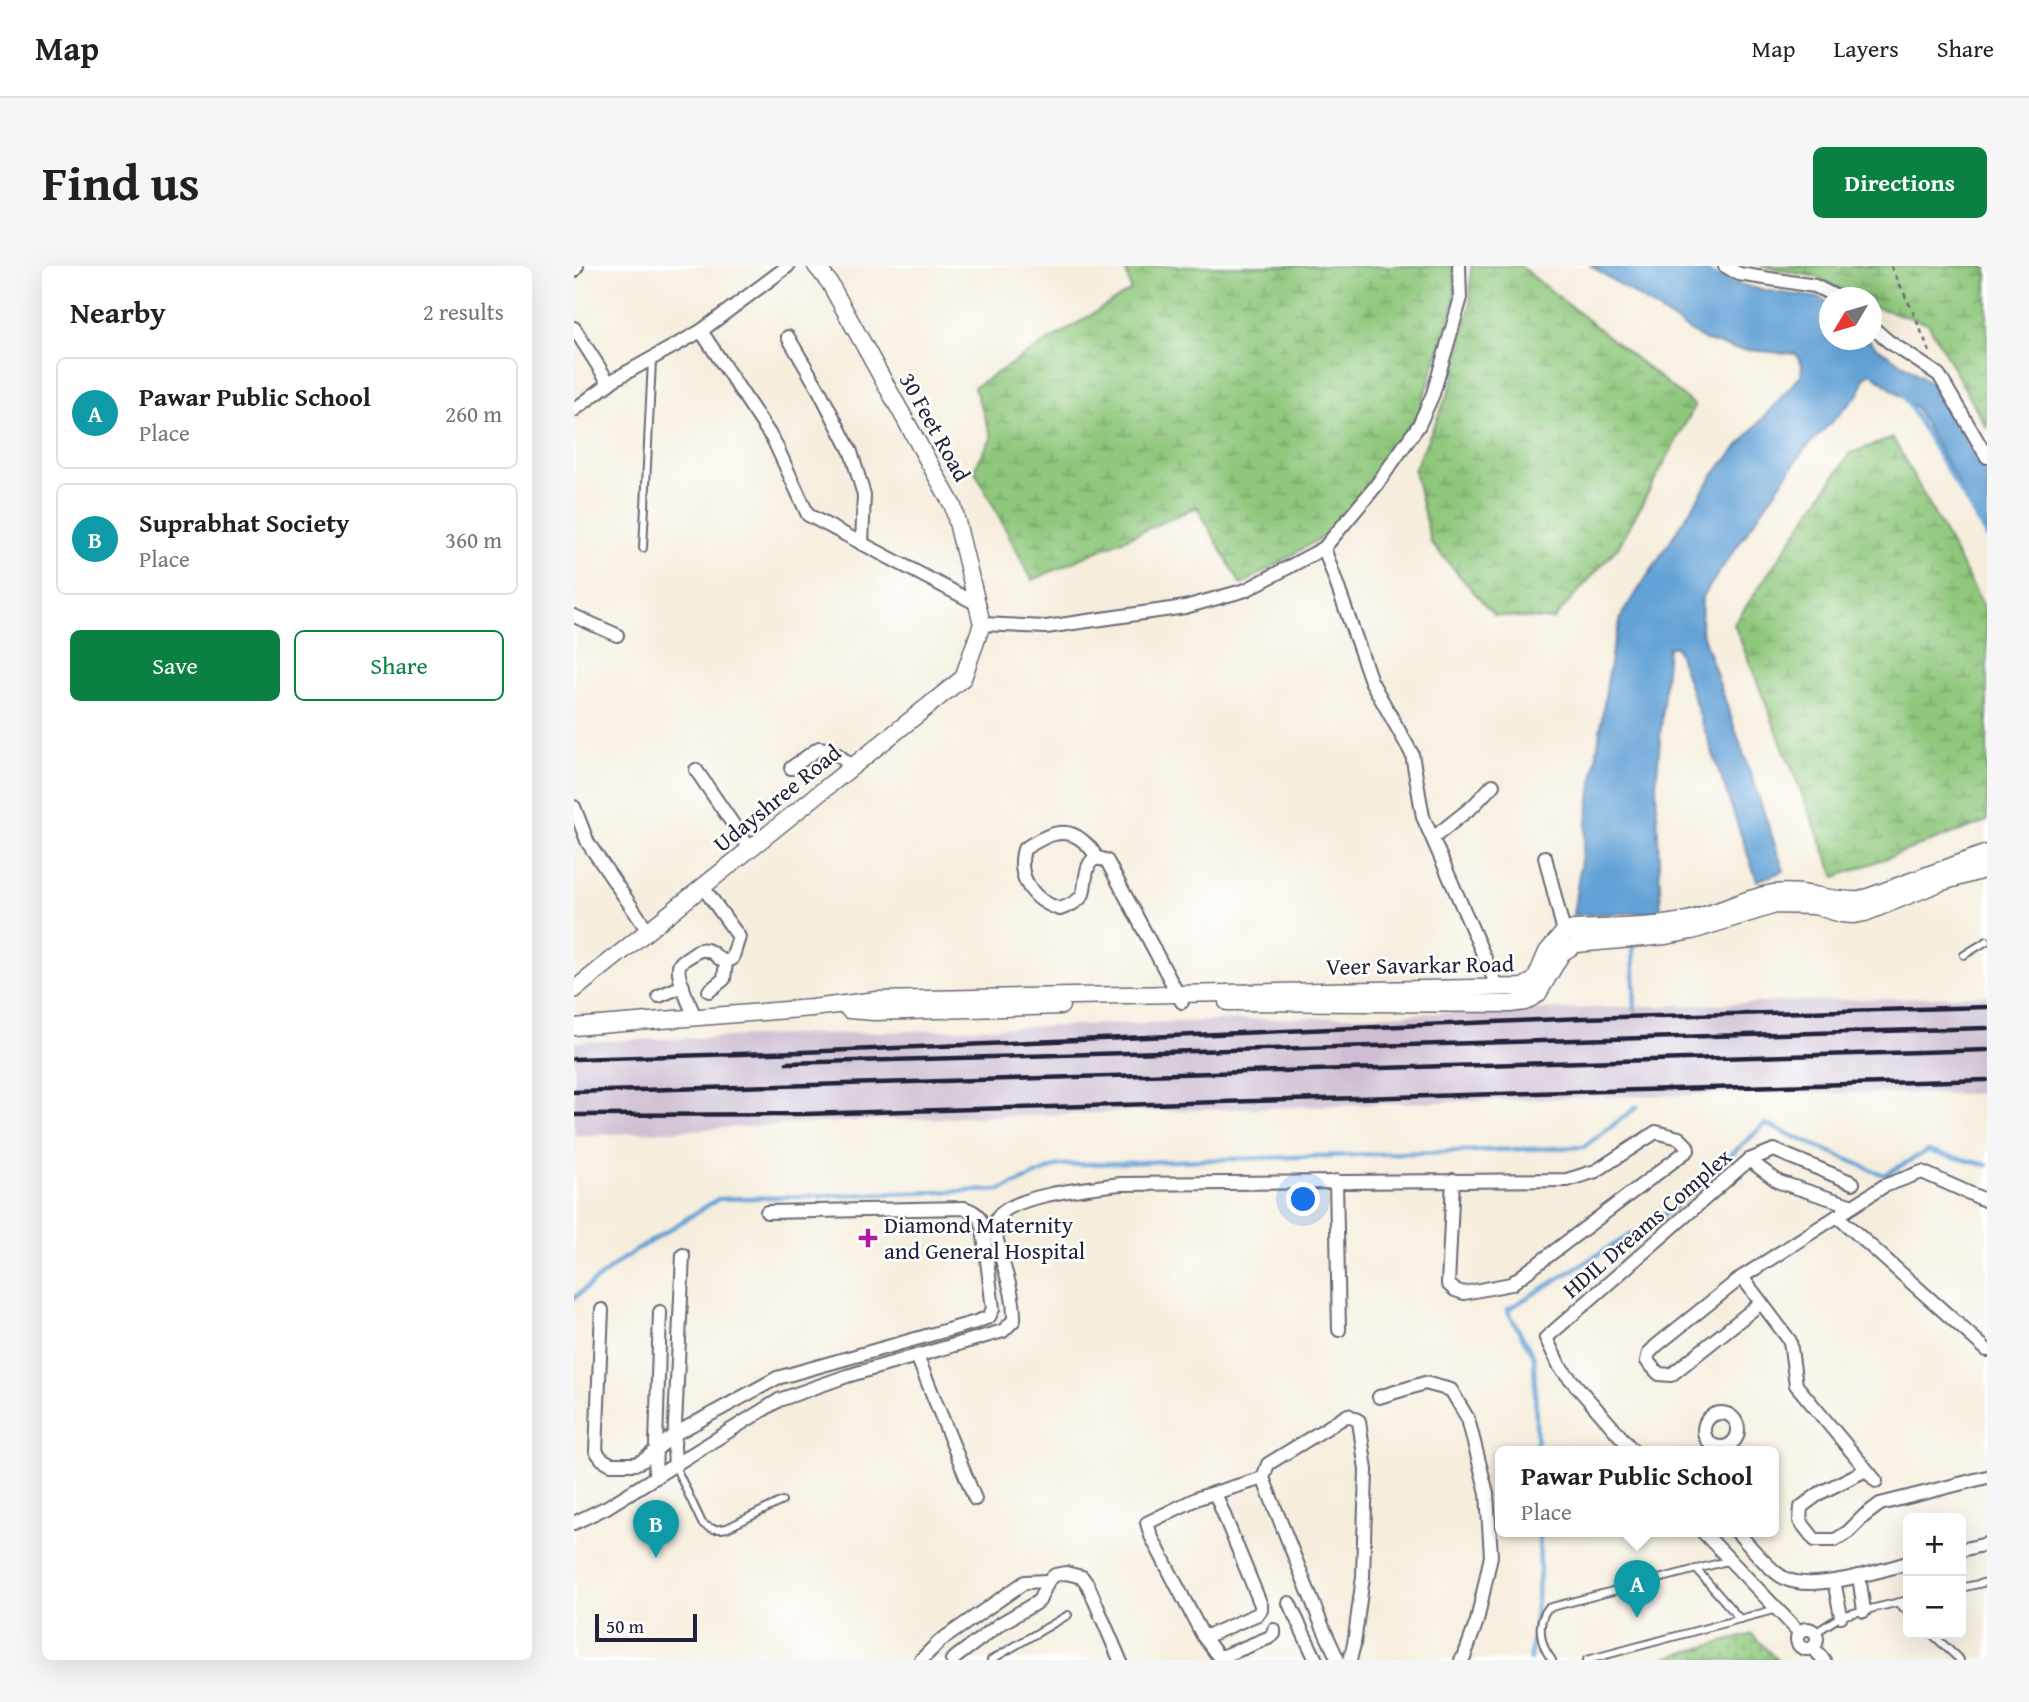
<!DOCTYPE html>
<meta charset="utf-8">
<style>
:root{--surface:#fff;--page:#f6f6f6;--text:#202124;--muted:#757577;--line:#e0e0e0;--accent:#0b8043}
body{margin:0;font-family:"Gentium Book Plus",serif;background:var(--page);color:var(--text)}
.controls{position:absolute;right:21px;bottom:21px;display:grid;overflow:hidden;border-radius:10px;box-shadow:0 7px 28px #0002}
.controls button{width:63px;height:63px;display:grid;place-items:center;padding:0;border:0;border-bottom:2px solid var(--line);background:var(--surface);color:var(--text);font:35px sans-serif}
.compass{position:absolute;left:1245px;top:21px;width:63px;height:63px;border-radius:50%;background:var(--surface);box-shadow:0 7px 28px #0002;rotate:232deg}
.scale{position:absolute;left:21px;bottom:18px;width:102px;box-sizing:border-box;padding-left:7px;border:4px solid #22223b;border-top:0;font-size:19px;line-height:24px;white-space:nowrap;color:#22223b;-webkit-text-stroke:5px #fff;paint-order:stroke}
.you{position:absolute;left:730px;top:934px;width:24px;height:24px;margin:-18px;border:5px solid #fff;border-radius:50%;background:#1a73e8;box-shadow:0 0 0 10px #1a73e833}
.badge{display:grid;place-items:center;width:46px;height:46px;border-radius:50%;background:var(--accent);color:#fff;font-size:23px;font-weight:700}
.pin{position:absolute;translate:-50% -58px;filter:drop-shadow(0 2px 4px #0008)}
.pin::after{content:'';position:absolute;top:37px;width:24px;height:21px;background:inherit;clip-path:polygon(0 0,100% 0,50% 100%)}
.popup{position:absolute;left:921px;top:1180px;width:284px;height:91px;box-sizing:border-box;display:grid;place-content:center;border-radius:10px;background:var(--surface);filter:drop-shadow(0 2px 5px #0005);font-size:23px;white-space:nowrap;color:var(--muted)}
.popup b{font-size:26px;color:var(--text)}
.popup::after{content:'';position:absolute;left:50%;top:100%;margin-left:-14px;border:14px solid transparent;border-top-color:var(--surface)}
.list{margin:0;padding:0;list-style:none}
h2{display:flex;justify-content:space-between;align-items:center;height:91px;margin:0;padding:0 28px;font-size:30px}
h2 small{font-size:23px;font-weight:400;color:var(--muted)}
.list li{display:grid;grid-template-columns:46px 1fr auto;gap:21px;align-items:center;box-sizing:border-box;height:112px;margin:0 14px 14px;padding:0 14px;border:2px solid var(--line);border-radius:10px}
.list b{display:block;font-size:26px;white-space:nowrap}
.list p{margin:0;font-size:23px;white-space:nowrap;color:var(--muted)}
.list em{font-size:23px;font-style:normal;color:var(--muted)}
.actions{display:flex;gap:14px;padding:21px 28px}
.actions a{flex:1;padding:16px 0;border:2px solid var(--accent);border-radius:10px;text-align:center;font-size:24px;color:var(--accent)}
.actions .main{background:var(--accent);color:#fff}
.map{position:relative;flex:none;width:1413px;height:1394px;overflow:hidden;border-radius:10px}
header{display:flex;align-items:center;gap:42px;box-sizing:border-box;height:98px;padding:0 35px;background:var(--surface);border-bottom:2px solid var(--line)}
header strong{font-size:33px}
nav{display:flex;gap:38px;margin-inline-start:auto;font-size:24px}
.intro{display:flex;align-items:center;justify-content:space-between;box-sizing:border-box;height:168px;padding:0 42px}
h1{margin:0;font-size:49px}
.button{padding:18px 32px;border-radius:10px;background:var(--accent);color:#fff;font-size:24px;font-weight:700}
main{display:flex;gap:42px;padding:0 42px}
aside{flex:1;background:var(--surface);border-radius:10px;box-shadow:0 7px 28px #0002}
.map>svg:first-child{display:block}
</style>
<header>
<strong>Map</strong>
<nav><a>Map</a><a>Layers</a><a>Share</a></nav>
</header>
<div class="intro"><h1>Find us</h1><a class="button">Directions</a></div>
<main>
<aside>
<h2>Nearby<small>2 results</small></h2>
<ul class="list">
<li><span class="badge" style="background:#0f9aa8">A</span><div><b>Pawar Public School</b><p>Place</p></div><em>260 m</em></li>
<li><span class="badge" style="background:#0f9aa8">B</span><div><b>Suprabhat Society</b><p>Place</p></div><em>360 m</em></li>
</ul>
<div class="actions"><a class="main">Save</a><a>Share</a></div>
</aside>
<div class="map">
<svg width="1413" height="1394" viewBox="0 0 1413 1394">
<defs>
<pattern id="wetland-marsh" width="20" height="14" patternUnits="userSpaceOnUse" patternTransform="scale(1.75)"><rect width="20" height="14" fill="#8fc87c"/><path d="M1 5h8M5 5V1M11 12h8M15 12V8" fill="none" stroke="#74a267"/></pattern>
<pattern id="park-dots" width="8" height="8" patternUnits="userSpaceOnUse" patternTransform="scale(1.75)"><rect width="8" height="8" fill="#8fc87c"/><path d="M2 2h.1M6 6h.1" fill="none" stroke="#74a267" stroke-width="1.8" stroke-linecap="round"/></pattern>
</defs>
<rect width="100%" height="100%" fill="#fff"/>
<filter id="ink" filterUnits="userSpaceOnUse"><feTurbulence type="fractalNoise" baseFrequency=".0143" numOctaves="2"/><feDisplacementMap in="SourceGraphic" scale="14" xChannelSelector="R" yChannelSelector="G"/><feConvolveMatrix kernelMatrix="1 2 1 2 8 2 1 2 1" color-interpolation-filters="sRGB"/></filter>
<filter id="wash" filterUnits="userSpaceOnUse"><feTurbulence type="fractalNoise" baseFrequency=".00686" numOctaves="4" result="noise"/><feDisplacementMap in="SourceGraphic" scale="28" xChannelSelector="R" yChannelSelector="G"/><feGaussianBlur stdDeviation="1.57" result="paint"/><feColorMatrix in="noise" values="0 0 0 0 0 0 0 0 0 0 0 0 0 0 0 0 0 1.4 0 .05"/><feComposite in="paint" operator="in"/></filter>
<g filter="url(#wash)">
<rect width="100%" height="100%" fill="#f6eedd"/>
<polygon fill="#cebed1" points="1413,729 1413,828 1210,827 1020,831 282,855 0,870 0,776"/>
<g fill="url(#wetland-marsh)" stroke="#58755c" stroke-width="2">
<polygon points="551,0 880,0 881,34 845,148 800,214 752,269 667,319 623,241 458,314 400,203 418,171 400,121 557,24"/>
<polygon points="897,0 946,0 1121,140 1045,280 979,354 920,349 857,277 840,204 878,119 896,39"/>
<polygon points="1186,0 1413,0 1413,162 1354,57 1298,40 1297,32 1281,31 1243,11"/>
<polygon points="1319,172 1413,346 1413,555 1261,611 1160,358 1276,187"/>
</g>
<polygon fill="url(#park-dots)" stroke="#58755c" stroke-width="2" points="1178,1368 1203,1394 1083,1394"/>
<path fill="#64a2d6" stroke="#436288" stroke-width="2" d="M 1017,0 L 1126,0 C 1162,24 1204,26 1246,32 L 1255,37 L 1255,74 L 1295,74 L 1302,81 L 1347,110 L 1362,123 L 1413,211 L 1413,270 L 1342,142 L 1297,107 L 1291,111 L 1285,128 L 1230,184 L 1128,331 L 1127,364 L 1210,605 L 1183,615 L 1102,381 L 1094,381 L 1082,520 L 1087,646 L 999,649 L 1038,384 L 1048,349 L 1139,209 L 1227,109 L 1228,99 L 1222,88 L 1161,83 L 1130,74 Z"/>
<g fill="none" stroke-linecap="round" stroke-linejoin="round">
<g stroke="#64a2d6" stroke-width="4.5">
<polyline points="1331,132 1413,271"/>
<polyline points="1059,676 1061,744"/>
<polyline points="0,1032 47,994 144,933 427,924 485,899 1010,881 1063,841"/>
<polyline points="963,1186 960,1091 933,1044 1099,943 1191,858 1310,909 1353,885 1413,899"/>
<polyline points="956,1394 966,1306 965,1266"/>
</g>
</g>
</g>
<g filter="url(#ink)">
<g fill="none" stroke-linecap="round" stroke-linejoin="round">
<defs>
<g id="service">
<polyline points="69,282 78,94"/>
<polyline points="1390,689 1413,675"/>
<path d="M 101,1200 L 128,1257 C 136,1264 143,1264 153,1262 L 208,1235"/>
<polyline points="1122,1303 1166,1353"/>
<polyline points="1387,1322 1413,1316"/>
<polyline points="1324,1337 1334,1346"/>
<polyline points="1241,1367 1267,1350 1334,1334"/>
<polyline points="1358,1368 1386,1394"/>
<polyline points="417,1394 494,1349"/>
<path d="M 978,1394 C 966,1379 962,1357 974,1342 L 1157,1294"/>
<polyline points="1013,1394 1203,1343"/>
</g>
<g id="minor">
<polyline points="1151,0 1165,8 1241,20 1265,32"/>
<polyline points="0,5 3,0"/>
<polyline points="1297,60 1314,75 1365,109 1413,191"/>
<polyline points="0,62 35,117"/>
<polyline points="127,65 200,175 234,249 405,339"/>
<polyline points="214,71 245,124 277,186 290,229 288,278"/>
<polyline points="0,144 41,113 127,65 214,0"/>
<polyline points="750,282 797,415 838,488 849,551 924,722"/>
<polyline points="0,350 43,369"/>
<polyline points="408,358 472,361 611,341 672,324 750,282 801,221 845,159 859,128 886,35 885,0"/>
<path d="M 217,502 L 245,482 C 259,484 268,490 277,502"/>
<polyline points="122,504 176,583"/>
<polyline points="0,541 14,577 74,665"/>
<polyline points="859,572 899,540 919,519"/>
<polyline points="971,591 990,666"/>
<path d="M 523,593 C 520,585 515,580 509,575 C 490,558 469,571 450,583 C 442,611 459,635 486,643 C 494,640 505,636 509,628 C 513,615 509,584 533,595 L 608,736"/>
<polyline points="135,725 150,713 152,696"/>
<polyline points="85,730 109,720"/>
<path d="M 121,751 C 117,741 100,707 106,698 C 108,694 115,691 119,688 C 124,684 129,682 135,685 C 145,689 145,699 158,693 L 165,671 L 129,621"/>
<polyline points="1175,894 1205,916 1279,940 1310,920 1348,906 1413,935"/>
<polyline points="762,915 765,1064"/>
<polyline points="1263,950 1413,1084"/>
<polyline points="1168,1011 1216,1075 1222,1119 1302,1215"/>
<polyline points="1187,1037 1097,1109 1085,1108 1073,1095 1075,1087 1083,1079 1168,1011 1279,940"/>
<path d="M 28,1044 L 22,1185 L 28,1193 L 37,1198 L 61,1198 L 70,1194 L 101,1168 L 203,1112 L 402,1056 L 415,1051 L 419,1043 L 409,962 C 406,950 403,946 390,942 L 193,946"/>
<polyline points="343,1090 401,1233"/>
<polyline points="805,1131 851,1117 877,1124 894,1153 913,1227 917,1290 903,1355 890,1391 887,1394"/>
<circle cx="1147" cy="1164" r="17"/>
<polyline points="1060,1186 986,1101 972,1072 1175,894 1200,884 1279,917"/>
<polyline points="101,1200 100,1180 109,989"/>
<polyline points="1292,1204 1246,1227 1227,1241 1226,1255 1241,1274 1261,1274 1274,1266 1290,1250 1306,1238 1413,1211"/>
<polyline points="81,1212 86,1046"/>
<polyline points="641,1227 687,1339 687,1344 684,1348 638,1368 629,1370 577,1270 573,1257 624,1232 689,1212"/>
<path d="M 0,1257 L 33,1241 L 205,1134 L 273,1110 L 429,1065 L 440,1054 C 441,1024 427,999 422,969 C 421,965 421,957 423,953 C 435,929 521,921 547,918 L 993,914 L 1022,905 L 1082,866 L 1105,872 L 1113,880 L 1114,884 L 937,1018 L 890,1027 L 881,1024 L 874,1018 L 879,914"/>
<polyline points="1129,1266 1225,1366"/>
<path d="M 1163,1266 C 1175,1279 1196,1305 1210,1312 C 1237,1327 1304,1305 1334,1297"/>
<polyline points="1387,1284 1413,1278"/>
<polyline points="1285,1310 1290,1345"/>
<polyline points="1260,1315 1267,1350"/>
<polyline points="715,1337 742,1394"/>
<circle cx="1233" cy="1373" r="10"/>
<polyline points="629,1370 644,1390 650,1390 694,1372 700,1368 700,1364"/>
<polyline points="1239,1382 1250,1394"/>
<polyline points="347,1394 366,1375 451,1316 474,1315"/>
<polyline points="378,1394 426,1358 465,1335 474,1315 481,1309 492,1307 508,1311 514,1319 546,1394"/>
<polyline points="764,1394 747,1357 689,1212 694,1198 774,1149 785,1155 792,1204 789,1311 780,1378 776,1394"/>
</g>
<g id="tertiary">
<polyline points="0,724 389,412 408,358 379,240 255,16 242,0"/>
<polyline points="653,736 936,738 951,736 964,728 988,687 1002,678 1092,670 1118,665 1201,639 1241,640 1267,648 1280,649 1291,647 1368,616 1413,603"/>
<polyline points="275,744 300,746 487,740"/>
<path d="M 0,761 L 238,742 L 303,734 L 949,721 L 961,714 L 973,686 L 990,666 L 1000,663 C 1038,661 1077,662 1113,654 C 1142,648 1173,631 1200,627 C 1230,623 1257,636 1286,634 L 1413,587"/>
</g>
</defs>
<use href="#service" stroke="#6c6974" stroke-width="10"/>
<use href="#minor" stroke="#6c6974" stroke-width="16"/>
<use href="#tertiary" stroke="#6c6974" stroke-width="19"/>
<polyline stroke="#6c6974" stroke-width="2.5" stroke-dasharray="5 5" stroke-linecap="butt" points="1317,0 1338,44 1356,86"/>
<use href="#service" stroke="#fff" stroke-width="6"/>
<use href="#minor" stroke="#fff" stroke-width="12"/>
<use href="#tertiary" stroke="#fff" stroke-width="16"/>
<g stroke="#22223b" stroke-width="4.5">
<polyline points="0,793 229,786 1009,752 1413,741"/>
<polyline points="213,797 1413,762"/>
<polyline points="0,826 1413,784"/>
<polyline points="0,849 230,848 1413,814"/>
</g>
</g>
</g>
<path fill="#b5179e" stroke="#fff" stroke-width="2.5" d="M290.5 961.5h7v7h7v7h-7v7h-7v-7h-7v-7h7z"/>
<g text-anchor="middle" stroke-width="5" stroke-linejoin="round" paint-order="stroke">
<g font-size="23" fill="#22223b" stroke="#fff">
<text transform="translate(361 161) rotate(61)" y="8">30 Feet Road</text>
<text transform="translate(203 532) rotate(-39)" y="8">Udayshree Road</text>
<text transform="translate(846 699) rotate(-1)" y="8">Veer Savarkar Road</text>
<text transform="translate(1073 957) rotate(-41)" y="8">HDIL Dreams Complex</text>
</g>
<g font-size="23" fill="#22223b" stroke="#fff" text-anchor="start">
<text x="310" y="967">Diamond Maternity<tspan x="310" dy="26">and General Hospital</tspan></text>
</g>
</g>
</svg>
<div class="controls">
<button>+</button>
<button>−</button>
</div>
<svg class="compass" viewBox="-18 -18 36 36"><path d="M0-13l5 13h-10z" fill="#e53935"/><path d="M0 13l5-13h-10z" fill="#757577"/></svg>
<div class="scale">50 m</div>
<div class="you"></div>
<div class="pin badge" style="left:1063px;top:1352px;background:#0f9aa8">A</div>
<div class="popup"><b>Pawar Public School</b>Place</div>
<div class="pin badge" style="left:82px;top:1292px;background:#0f9aa8">B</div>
</div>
</main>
